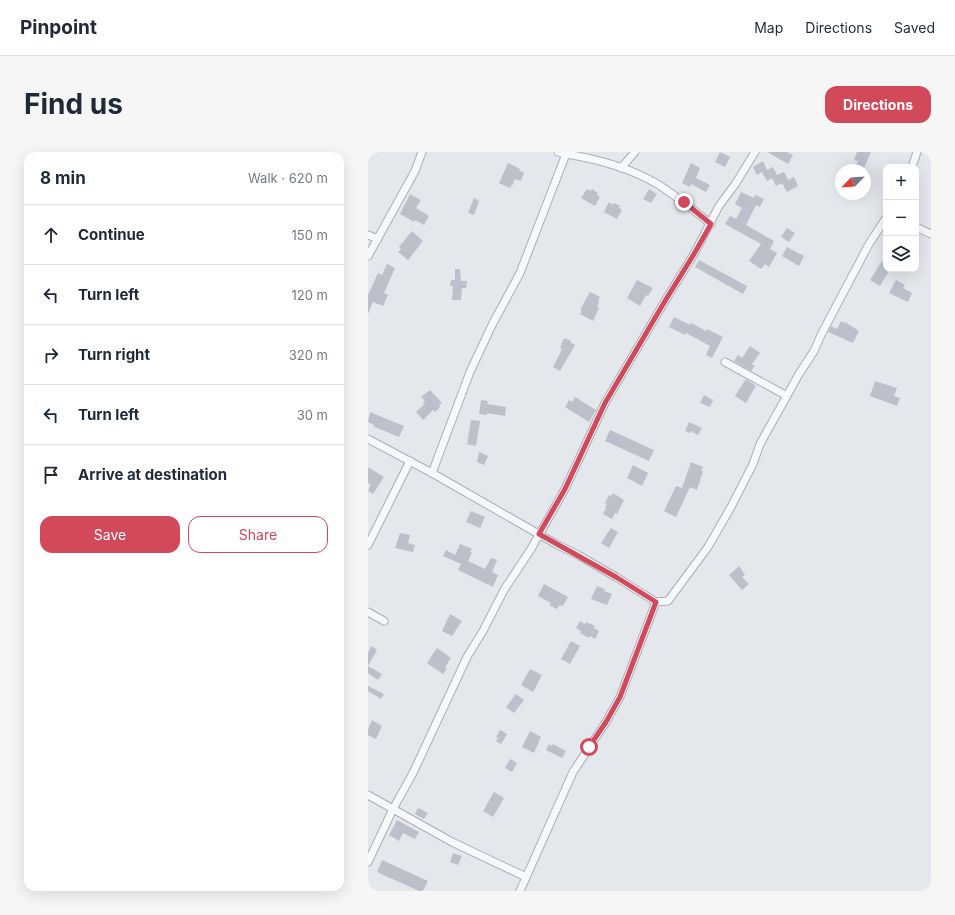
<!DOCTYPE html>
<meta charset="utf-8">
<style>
:root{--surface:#fff;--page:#f6f6f7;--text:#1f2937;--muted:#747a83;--line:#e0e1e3;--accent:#d1495b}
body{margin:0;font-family:Inter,sans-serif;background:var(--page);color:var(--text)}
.controls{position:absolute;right:12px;top:12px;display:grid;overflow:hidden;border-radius:8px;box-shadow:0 4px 16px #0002}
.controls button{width:36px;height:36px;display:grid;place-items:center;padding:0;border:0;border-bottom:1px solid var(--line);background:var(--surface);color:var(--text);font:20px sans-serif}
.compass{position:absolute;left:467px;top:12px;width:36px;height:36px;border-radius:50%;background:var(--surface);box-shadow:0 4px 16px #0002;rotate:245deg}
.stop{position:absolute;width:12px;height:12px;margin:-9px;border:3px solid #d1495b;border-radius:50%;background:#fff}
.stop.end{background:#d1495b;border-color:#fff;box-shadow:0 1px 4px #0008}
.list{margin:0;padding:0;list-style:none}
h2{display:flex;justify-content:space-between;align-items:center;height:52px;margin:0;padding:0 16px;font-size:17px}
h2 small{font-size:13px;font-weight:400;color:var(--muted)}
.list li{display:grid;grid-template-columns:26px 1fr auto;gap:12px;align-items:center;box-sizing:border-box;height:60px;padding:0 16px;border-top:1px solid var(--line)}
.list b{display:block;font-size:15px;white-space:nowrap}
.list em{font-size:13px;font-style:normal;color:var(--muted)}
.actions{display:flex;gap:8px;padding:12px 16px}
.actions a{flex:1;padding:9px 0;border:1px solid var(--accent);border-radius:12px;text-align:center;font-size:14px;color:var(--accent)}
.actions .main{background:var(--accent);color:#fff}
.icon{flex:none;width:22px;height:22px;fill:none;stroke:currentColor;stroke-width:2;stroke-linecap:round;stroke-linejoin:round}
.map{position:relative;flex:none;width:563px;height:739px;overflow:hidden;border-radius:12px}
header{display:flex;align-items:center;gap:24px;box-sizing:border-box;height:56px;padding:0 20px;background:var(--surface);border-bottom:1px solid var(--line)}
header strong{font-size:19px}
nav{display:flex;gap:22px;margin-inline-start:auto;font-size:14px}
.intro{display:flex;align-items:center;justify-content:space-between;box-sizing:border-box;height:96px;padding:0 24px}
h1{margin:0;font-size:28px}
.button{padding:10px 18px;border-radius:12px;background:var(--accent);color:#fff;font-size:14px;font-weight:700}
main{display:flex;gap:24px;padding:0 24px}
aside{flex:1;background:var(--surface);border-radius:12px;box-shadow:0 4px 16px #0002}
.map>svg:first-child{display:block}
</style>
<header>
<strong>Pinpoint</strong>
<nav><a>Map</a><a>Directions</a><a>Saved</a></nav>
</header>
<div class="intro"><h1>Find us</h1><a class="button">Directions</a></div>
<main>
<aside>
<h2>8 min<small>Walk · 620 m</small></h2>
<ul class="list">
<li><svg class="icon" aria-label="ahead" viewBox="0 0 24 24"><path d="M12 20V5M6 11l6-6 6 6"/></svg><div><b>Continue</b></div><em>150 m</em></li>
<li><svg class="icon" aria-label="left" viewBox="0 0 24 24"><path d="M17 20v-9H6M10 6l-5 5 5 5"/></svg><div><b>Turn left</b></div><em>120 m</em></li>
<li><svg class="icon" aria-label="right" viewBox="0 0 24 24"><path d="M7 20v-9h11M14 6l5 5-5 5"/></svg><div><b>Turn right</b></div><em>320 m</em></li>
<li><svg class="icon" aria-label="left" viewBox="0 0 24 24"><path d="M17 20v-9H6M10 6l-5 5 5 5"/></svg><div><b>Turn left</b></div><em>30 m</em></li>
<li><svg class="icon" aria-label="arrive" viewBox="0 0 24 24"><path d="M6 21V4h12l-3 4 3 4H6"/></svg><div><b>Arrive at destination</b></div></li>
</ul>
<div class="actions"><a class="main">Save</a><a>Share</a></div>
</aside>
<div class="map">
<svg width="563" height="739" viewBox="0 0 563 739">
<rect width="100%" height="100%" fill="#e4e7ec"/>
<g fill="#bbc0ca">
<polygon points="352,0 362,5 357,15 347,10"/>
<polygon points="399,0 419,0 425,3 420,12"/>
<polygon points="489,0 503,0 495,18 485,18 490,9 486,8"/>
<polygon points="395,9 399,18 405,15 409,23 416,20 420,28 426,25 430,34 419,40 414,31 408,34 404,26 408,24 399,29 394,20 389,23 385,15"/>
<polygon points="140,11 152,17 151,18 156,21 153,29 147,27 144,34 143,33 142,36 131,31"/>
<polygon points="323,11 332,16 328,26 342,33 338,40 323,32 322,35 314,31"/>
<polygon points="219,37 223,39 224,37 230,41 229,43 232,45 227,54 213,46"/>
<polygon points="281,37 289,42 283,51 275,47"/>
<polygon points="373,40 386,46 387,43 396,47 392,55 388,53 378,73 406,89 402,97 409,101 401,115 397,112 393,117 381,109 393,92 357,72 362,64 368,67 374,56 367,52"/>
<polygon points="42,42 53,48 48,56 61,64 56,73 47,68 46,70 32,62"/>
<polygon points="106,46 111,49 106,63 100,61"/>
<polygon points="241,50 245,53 246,51 252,54 251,56 254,58 249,67 236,60"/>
<polygon points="419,76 427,81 421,90 413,85"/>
<polygon points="44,79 55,89 40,108 30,100 33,97 31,95"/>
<polygon points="419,95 436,104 431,114 414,104"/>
<polygon points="331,108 379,134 375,142 327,115"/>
<polygon points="514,109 518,112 518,117 522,117 512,134 502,128"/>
<polygon points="19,112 27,116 16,141 20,143 15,154 5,150 0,162 0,143 10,121 14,123"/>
<polygon points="87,117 92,117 93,129 99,129 98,136 94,136 93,148 84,148 85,134 82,134 83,128 87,128"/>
<polygon points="269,128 285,136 280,144 278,143 272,154 259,146"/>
<polygon points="528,128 537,133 535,136 544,141 540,150 521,141"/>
<polygon points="222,140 232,145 230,149 231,150 229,155 231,156 225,169 212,162 214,158 212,158"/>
<polygon points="306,165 322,173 323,171 338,179 339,177 355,185 344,206 338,203 342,194 318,181 317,183 301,175"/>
<polygon points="473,169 476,171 477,170 491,179 485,191 460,180 463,174 469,177"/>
<polygon points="196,186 203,189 202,190 207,193 192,219 185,215 194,197 192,196"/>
<polygon points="382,194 392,201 384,212 387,214 383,219 366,209 370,203 374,206"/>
<polygon points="378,227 388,234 378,251 367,244"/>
<polygon points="507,229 529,236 526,244 532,246 529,254 502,244"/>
<polygon points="62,238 74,251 71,253 72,255 67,260 65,258 55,268 48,260 56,253 55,251 57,249 53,245"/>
<polygon points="336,243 345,248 342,255 332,251"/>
<polygon points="207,245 228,258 221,270 197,255 201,248 204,250"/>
<polygon points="113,248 120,249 119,252 138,255 137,264 119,261 119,263 111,262"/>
<polygon points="2,260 36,274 31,285 5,274 6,273 0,270"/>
<polygon points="103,268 112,269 108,294 99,292"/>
<polygon points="321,270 334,276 330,283 323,279 322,281 317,279"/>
<polygon points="242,278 286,298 281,309 237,289"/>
<polygon points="111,300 120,304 116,313 109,310"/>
<polygon points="323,310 335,315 333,319 335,319 329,338 322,335 308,365 296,359 308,334 314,336"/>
<polygon points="265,313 280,321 274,334 259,326"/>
<polygon points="0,315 16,325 5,342 0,339 3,332 0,331"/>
<polygon points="245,341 256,348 249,362 247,361 244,367 235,362 238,356 237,355 239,352 237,351 241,343 243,344"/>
<polygon points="103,359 117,365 112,376 98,370"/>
<polygon points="243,376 250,380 241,396 233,391"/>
<polygon points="32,381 42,383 40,391 47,393 45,400 27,396"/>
<polygon points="92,392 104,397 102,400 104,401 100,409 117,417 123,406 129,408 124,420 130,423 125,435 90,418 93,412 75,404 78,398 87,403"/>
<polygon points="371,414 377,423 374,425 381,432 374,438 361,423"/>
<polygon points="176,432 200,445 195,454 192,453 189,457 181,453 183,451 170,444"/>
<polygon points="229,434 237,437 236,439 244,442 239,453 223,447"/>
<polygon points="82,462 94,469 84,484 74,479"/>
<polygon points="212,469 217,472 218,470 227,474 226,476 231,479 227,487 222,484 221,486 212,481 213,479 208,476"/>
<polygon points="203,489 212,494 202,512 193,507"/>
<polygon points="3,494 9,498 0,514 14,522 10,528 0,521 0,501"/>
<polygon points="69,496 83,506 77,515 79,516 75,522 59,511"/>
<polygon points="162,517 174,523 165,540 153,533"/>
<polygon points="0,534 16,542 13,547 0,539"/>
<polygon points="148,542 156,548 146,561 138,555"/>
<polygon points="4,568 14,574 8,587 0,583 0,577"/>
<polygon points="132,578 139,582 133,592 128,589 130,586 128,585"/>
<polygon points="162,579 173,585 166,601 154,595"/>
<polygon points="181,592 184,594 185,592 198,599 194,606 178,598"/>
<polygon points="142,607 149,611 144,620 137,616"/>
<polygon points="126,640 136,646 125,665 115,659"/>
<polygon points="50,656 60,661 56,667 47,662"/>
<polygon points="29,668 51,680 47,687 35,681 31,689 21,683"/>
<polygon points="85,701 94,704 90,713 82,710"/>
<polygon points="14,708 60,729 55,739 51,739 9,720"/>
</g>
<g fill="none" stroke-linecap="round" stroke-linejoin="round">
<defs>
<g id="street">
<path d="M 198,2 C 229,7 263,16 291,33 C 309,45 326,58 343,72"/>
<polyline points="544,15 549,0"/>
<polyline points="253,16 267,0"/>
<polyline points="548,75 563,82"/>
<polyline points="0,83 10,87"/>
<polyline points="0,104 47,19 54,0"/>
<polyline points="357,210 419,244"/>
<polyline points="0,287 64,321 188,392 212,404 248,425 288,450 300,449 340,395 363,355 385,312 392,292 431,222 446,199 454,181 501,92 518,66"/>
<polyline points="64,321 102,220 124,173 152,121 198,2 190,0"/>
<polyline points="0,393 42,309"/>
<polyline points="0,460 16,469"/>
<polyline points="0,643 84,690 158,725"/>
<polyline points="0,710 25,657 45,621 99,505 115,479 136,438 163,397 197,337 237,251 297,149 326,102 351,54 368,31 387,0"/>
<polyline points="152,739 205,620 238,570 252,545 288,450"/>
</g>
</defs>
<use href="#street" stroke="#a9aeb7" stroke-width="9"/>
<use href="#street" stroke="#f7f8fa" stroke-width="7"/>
</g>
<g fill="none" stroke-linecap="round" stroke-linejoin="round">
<polyline stroke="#d1495b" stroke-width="5" points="221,595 238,570 252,545 288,450 248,425 171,382 197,337 237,251 297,149 326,102 343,72 316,50"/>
</g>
</svg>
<div class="controls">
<button>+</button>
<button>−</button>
<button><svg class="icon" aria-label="layers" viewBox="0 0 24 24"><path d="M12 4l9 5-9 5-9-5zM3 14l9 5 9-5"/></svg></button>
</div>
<svg class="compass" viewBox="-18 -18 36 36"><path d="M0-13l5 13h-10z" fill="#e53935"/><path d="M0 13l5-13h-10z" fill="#747a83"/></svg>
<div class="stop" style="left:221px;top:595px"></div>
<div class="stop end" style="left:316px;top:50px"></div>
</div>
</main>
